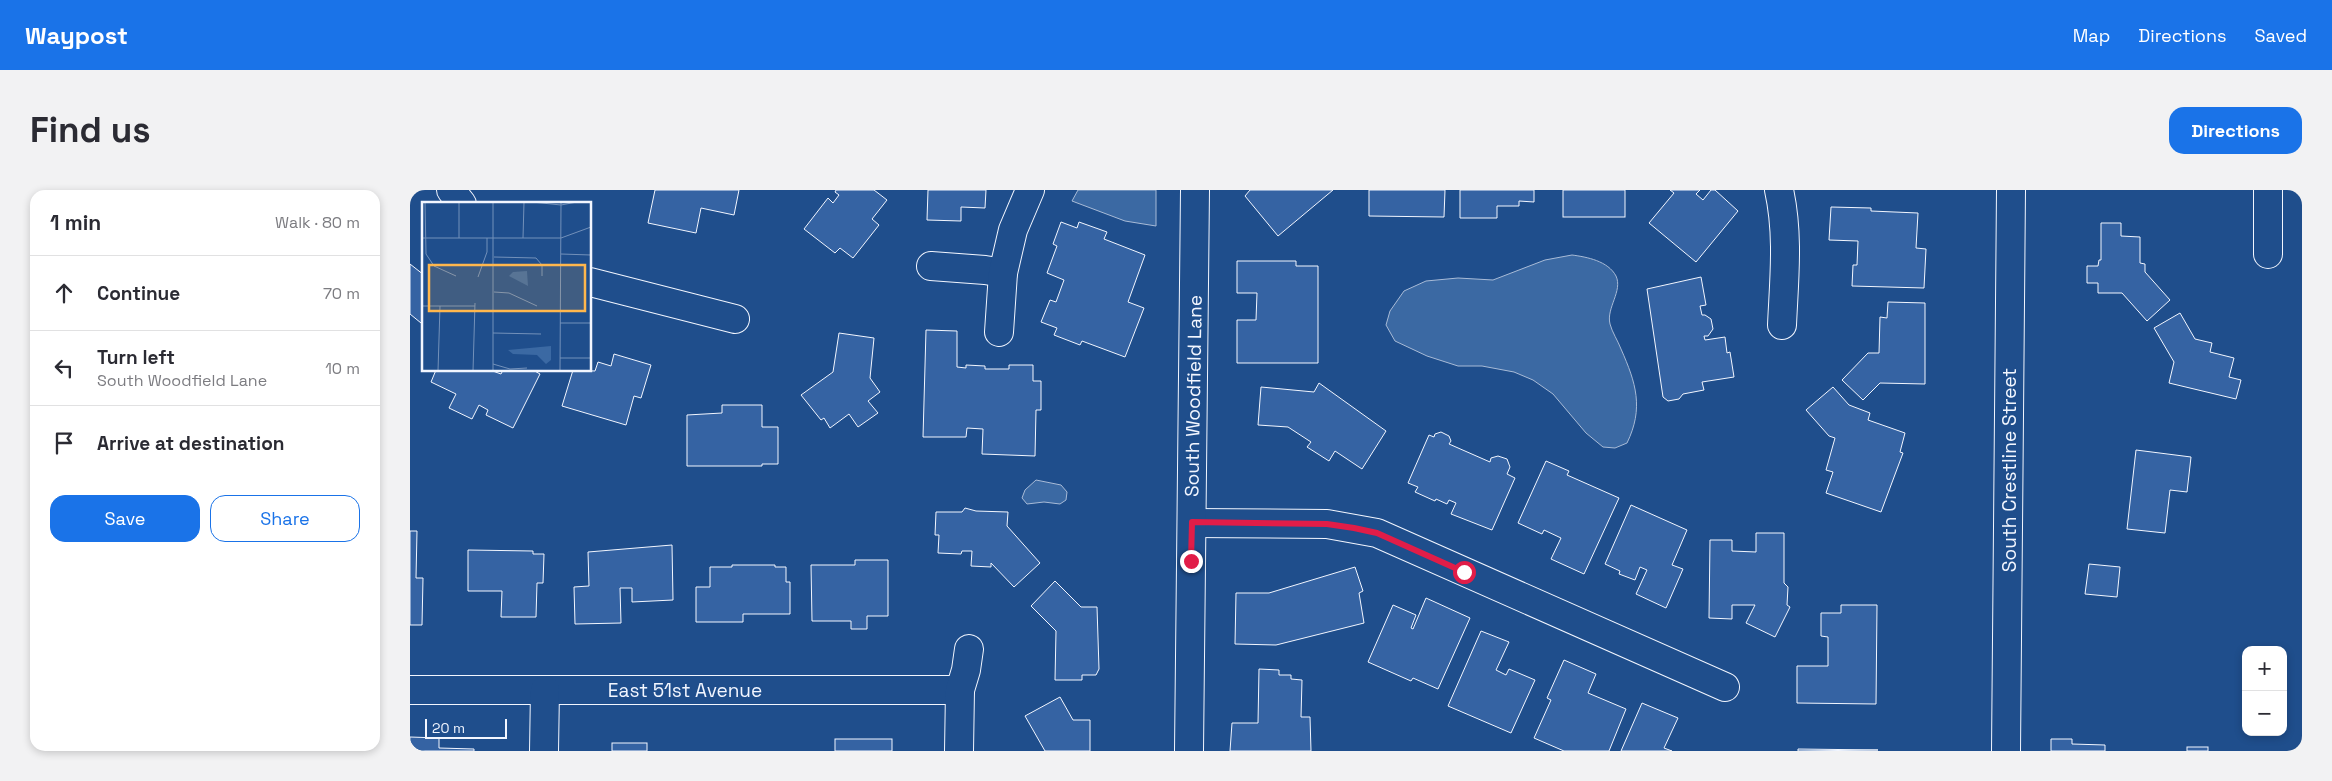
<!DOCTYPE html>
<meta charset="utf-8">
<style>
:root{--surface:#fff;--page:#f2f2f3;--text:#2b2b33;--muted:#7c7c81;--line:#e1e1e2;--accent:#1a73e8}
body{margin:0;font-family:"Space Grotesk",sans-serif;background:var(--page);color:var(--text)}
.controls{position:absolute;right:15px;bottom:15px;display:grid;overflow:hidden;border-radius:10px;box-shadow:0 2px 8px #0003}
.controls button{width:45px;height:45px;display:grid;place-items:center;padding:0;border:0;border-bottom:1px solid var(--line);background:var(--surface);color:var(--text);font:25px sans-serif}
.scale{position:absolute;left:15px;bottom:12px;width:82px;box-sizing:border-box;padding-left:5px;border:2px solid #f2f6ff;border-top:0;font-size:14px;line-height:18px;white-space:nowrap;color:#f2f6ff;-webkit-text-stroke:4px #1f4e8c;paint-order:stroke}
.stop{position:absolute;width:15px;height:15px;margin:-11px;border:4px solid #e11d48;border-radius:50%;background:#fff}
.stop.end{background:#e11d48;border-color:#fff;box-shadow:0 1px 5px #0008}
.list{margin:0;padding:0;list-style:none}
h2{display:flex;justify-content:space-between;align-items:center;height:65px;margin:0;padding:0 20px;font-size:21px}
h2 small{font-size:16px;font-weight:400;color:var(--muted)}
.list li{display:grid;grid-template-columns:32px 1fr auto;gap:15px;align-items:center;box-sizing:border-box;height:75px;padding:0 20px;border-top:1px solid var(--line)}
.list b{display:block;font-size:19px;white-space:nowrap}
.list p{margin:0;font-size:16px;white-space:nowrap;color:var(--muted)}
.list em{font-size:16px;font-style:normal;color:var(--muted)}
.actions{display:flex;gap:10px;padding:15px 20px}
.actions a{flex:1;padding:11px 0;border:1px solid var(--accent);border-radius:15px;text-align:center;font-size:18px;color:var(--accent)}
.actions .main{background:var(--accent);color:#fff}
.icon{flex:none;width:28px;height:28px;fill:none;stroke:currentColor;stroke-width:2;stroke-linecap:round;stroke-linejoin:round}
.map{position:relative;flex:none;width:1892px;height:561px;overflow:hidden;border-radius:15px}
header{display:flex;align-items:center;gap:30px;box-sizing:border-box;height:70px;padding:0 25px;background:var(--accent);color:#fff}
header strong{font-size:24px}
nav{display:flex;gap:28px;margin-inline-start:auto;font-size:18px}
.intro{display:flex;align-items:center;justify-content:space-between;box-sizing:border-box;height:120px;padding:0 30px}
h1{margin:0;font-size:35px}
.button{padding:12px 22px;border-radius:15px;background:var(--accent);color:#fff;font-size:18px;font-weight:700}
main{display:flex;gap:30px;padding:0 30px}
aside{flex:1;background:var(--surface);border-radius:15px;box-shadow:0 2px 8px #0003}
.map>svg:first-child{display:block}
</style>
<header>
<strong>Waypost</strong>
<nav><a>Map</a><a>Directions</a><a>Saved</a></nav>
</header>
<div class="intro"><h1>Find us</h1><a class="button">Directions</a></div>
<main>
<aside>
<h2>1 min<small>Walk · 80 m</small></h2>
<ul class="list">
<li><svg class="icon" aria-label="ahead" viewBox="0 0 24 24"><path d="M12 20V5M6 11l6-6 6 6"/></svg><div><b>Continue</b></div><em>70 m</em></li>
<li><svg class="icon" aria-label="left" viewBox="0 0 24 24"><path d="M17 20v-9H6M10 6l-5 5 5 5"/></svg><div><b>Turn left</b><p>South Woodfield Lane</p></div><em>10 m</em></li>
<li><svg class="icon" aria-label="arrive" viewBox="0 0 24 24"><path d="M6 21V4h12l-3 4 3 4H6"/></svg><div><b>Arrive at destination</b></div></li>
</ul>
<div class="actions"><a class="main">Save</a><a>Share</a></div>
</aside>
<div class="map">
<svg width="1892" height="561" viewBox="0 0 1892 561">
<rect width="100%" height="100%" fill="#1f4e8c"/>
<g fill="#3b69a3" stroke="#a8bbd7">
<polygon points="668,0 746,0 746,36 715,31 662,11"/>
<path d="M 1162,65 C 1177,67 1198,71 1206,86 C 1213,101 1196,118 1200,134 C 1202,142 1208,151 1211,159 C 1226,193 1234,218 1217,253 L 1205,258 L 1193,257 L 1176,243 L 1143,204 L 1123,190 L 1104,182 L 1072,176 L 1048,176 L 1017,166 L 985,151 L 976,135 L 980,121 L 994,101 L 1016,91 L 1048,88 L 1083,90 L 1135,70 Z"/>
<polygon points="626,290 651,295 657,302 656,310 650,314 634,312 617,314 612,308 615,300"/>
</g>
<g fill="#3563a3" stroke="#f2f6ff">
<polygon points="245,0 329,0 324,25 291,18 286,43 238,33"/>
<polygon points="426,0 464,0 477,10 462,29 469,35 443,68 430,58 425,63 394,39 418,8 423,13 429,5 425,2"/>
<polygon points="518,0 576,0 575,18 551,17 551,31 517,30"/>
<polygon points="840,0 923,0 868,46 835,6"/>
<polygon points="959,0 1035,0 1034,27 959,26"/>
<polygon points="1050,0 1124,0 1124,12 1109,11 1109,16 1087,16 1087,28 1050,28"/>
<rect x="1153" y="0" width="62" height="27"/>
<polygon points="1260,0 1290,0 1286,4 1293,10 1301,0 1305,0 1328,21 1286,72 1239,33 1264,3"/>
<polygon points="1421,17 1461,18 1461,21 1508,23 1506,58 1516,59 1514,98 1442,96 1443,75 1447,75 1448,51 1419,50"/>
<polygon points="651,32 667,38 669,32 697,42 694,49 735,65 718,112 734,118 715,167 672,151 670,155 644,145 647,138 631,132 640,110 646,112 654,90 637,83 647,56 643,54"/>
<polygon points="1691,33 1711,33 1711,46 1730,47 1730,73 1735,74 1735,82 1760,110 1737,131 1712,103 1688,103 1688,93 1677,93 1677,76 1688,76 1689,70 1691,70"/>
<polygon points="827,71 886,71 886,76 908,76 908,173 827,173 827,130 846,130 847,103 827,103"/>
<polygon points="0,74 14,85 14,129 11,133 0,124"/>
<polygon points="1291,87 1296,115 1290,116 1292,125 1295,125 1301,129 1303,139 1298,146 1294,146 1295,150 1315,147 1317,163 1320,162 1324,187 1292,192 1294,200 1273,204 1269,209 1258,211 1253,207 1237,99"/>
<polygon points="1478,112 1515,113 1515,194 1470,193 1453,210 1432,190 1458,163 1469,163 1470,127 1477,128"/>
<polygon points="1770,123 1785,149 1802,153 1800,162 1824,168 1819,187 1831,190 1826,209 1759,193 1764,172 1744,138"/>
<polygon points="516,140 547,141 547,177 556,178 556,175 575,176 575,179 599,179 599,175 623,175 623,191 631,191 631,220 626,220 625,266 572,264 573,239 557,238 556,247 513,247"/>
<polygon points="429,143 464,148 460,188 470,202 458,211 468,223 448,237 439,224 420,238 414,228 411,230 391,205 423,182"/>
<polygon points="204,164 241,175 231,208 224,206 216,235 152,216 163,180 185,181 188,172 201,176"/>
<polygon points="26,180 80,180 91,184 93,180 123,180 130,184 103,238 76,225 78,220 69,215 62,229 39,218 46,204 21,192"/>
<polygon points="909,193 976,241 952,279 925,261 919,271 897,257 901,252 878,237 848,235 851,197 904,202"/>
<polygon points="1423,197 1439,215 1460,223 1458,230 1495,243 1490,262 1493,263 1471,322 1416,303 1423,282 1416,280 1425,248 1419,246 1396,220"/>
<polygon points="312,215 352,215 352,237 368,237 368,274 352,274 352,276 277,276 277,225 312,223"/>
<polygon points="1031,242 1039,246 1041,251 1039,254 1080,272 1081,268 1088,266 1097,269 1100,277 1097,284 1105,288 1082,340 1041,324 1046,313 1039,310 1037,314 1026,309 1025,311 1005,302 1008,297 998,293 1019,245 1024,247 1025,244"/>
<polygon points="1726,260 1781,267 1777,302 1760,300 1755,343 1717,339"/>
<polygon points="1136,271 1159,281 1157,285 1209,308 1174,384 1141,369 1151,348 1134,340 1132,344 1108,333"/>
<polygon points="1221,315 1277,340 1262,375 1273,379 1256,418 1226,404 1237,380 1230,377 1225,390 1209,384 1210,381 1195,374"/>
<polygon points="555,318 566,321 598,322 597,336 630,373 604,397 581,373 581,377 561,376 562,361 552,361 551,364 528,363 529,345 525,345 526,322 552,322"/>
<polygon points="0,341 7,341 6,388 13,388 12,435 0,435"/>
<polygon points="1346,343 1374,343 1374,393 1378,397 1377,415 1380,417 1365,447 1336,433 1345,415 1322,415 1322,429 1299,428 1300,350 1322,350 1322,361 1346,362"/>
<polygon points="262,355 263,410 222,412 222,398 210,398 211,433 165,434 164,397 179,396 178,362"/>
<polygon points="58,360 123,361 123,364 134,364 133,393 127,393 126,427 91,427 92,401 58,401"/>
<polygon points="445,370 478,370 478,426 457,426 457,439 441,439 441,431 402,431 401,375 445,375"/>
<polygon points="1679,374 1710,377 1707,407 1675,404"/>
<polygon points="322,375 365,375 365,377 376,377 376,392 380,392 380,424 333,424 333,432 286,432 286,397 300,397 300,377 322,377"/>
<polygon points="945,377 953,401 949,403 954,433 866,455 825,454 826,403 859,403"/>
<polygon points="645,391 671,417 687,417 689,479 686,485 672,485 672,490 645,490 646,441 621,416"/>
<polygon points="1016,408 1060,428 1028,499 1003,488 1001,491 958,472 983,415 1006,425 1001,438 1003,439"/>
<polygon points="1431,415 1467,415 1466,514 1387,513 1387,476 1418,476 1418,447 1411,446 1411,423 1431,423"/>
<polygon points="1071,441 1099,452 1086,480 1096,485 1099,479 1125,490 1101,543 1038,516"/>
<polygon points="1154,470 1186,484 1178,503 1216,519 1199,561 1154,561 1124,548 1141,510 1137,508"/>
<polygon points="849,479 869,480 869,485 881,485 881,489 892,490 891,527 900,527 901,561 820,561 822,533 848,533"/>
<polygon points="650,507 663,530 680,530 680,561 635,561 615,526"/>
<polygon points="1232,513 1268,528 1254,558 1262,561 1211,561"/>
<polygon points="0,547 29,548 29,558 64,559 64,561 0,561"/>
<rect x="425" y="549" width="57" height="12"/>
<polygon points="1641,549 1662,549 1662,554 1695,555 1695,561 1641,561"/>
<rect x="202" y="553" width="35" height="8"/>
<rect x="1777" y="557" width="21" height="4"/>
<polygon points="1388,559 1468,560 1388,561"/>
</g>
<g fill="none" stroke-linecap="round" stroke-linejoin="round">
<defs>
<g id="minor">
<polyline points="41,0 52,14"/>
<path d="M 1369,0 C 1379,45 1374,90 1372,135"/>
<polyline points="1858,64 1858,0"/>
<polyline points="521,76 575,80 593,83"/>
<polyline points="180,92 325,129"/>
<polyline points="589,142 593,83 603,40 620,0"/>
<polyline points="782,333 917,334 967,343 1315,497"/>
<polyline points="0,500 550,500"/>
<polyline points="134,561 135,500"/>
<polyline points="549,561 550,500 556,480 559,459"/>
<polyline points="779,561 785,0"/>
<polyline points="1596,561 1601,0"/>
</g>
</defs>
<use href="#minor" stroke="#f2f6ff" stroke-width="30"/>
<use href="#minor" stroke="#1f4e8c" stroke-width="28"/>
</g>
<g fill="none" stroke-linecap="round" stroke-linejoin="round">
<polyline stroke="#e11d48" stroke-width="6" points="781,371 782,332 917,334 944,338 967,343 1054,382"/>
</g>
<g text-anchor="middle" stroke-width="4" stroke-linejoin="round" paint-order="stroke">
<g font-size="19" fill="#f2f6ff" stroke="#1f4e8c">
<text transform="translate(783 206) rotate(-89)" y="7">South Woodfield Lane</text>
<text transform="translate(1599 280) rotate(-90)" y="7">South Crestline Street</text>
<text x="275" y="507">East 51st Avenue</text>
</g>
</g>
<g transform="translate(12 12)">
<rect width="169" height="169" fill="#1f4e8c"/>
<path d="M 105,69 L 106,84 L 87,74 L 91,70 ZM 129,144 L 129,158 L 124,162 L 115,153 L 91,152 L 86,148 Z" fill="#3b69a3"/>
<path fill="none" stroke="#7391ba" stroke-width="1" d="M 3,0 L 4,52 L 12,64 L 34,74M 110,0 L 139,3 L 155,0M 0,36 L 139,36 L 169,25M 37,36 L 37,0M 71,36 L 71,169M 71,36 L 71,0M 101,36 L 102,0M 139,52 L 169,53M 72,55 L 114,56 L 120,63 L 120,74M 56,75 L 65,50 L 65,36M 72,90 L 87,91 L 115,104M 0,104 L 53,104M 138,121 L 169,121M 71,131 L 119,132M 138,156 L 169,156M 71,162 L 88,167 L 105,166M 16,169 L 18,104M 51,169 L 53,101M 138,169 L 139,0"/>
<path fill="#ffb74d" fill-opacity="0.15" stroke="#ffb74d" stroke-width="2.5" d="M 7,63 L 163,63 L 163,109 L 7,109 Z"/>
<rect width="169" height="169" fill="none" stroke="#f2f6ff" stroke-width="2.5"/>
</g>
</svg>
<div class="controls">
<button>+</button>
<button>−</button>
</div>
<div class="scale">20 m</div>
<div class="stop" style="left:1054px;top:382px"></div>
<div class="stop end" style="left:781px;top:371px"></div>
</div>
</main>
